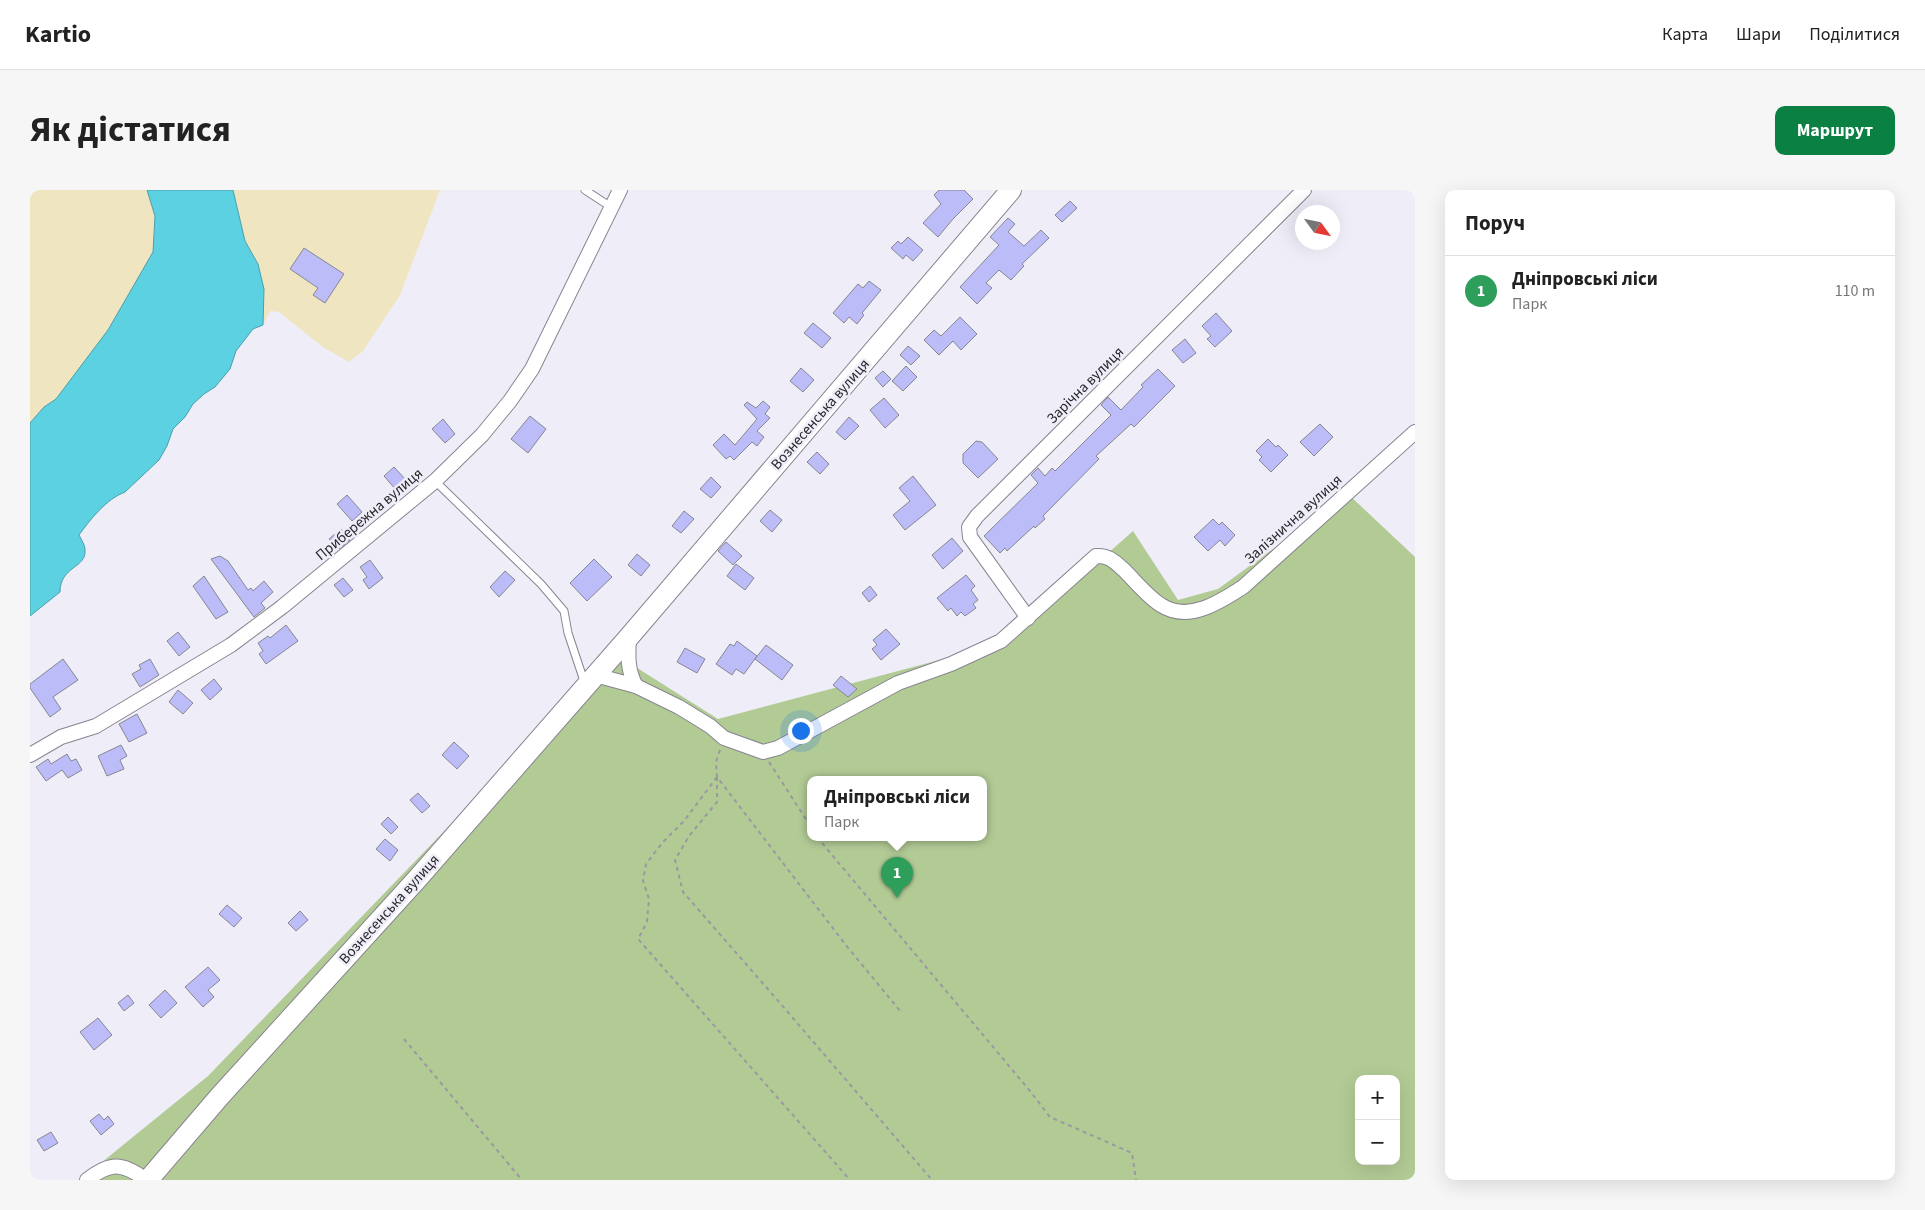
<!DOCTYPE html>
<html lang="uk">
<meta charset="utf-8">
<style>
:root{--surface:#fff;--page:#f6f6f6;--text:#222;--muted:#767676;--line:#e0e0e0;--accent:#0b8043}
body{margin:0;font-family:"Source Sans 3",sans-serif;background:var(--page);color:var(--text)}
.controls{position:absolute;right:15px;bottom:15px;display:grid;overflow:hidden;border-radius:10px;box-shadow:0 5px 20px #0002}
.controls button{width:45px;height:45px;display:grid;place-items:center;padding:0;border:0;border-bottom:1px solid var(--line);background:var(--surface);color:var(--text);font:25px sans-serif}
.compass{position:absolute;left:1265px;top:15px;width:45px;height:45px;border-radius:50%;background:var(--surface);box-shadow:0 5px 20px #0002;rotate:123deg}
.you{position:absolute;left:770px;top:540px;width:18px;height:18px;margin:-12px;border:4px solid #fff;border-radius:50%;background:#1a73e8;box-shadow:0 0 0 8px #1a73e833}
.badge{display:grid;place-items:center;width:32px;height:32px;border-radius:50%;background:var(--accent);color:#fff;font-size:16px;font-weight:700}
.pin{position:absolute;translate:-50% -41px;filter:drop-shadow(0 1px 2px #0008)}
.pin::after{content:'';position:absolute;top:26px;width:18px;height:15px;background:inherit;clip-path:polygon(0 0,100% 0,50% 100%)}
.popup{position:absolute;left:777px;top:586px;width:180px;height:65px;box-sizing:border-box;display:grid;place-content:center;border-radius:10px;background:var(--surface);filter:drop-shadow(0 1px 4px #0005);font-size:16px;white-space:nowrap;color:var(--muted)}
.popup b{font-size:19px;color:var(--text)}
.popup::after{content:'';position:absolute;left:50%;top:100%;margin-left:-10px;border:10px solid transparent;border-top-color:var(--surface)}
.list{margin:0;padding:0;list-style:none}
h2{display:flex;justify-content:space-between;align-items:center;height:65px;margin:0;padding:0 20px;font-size:21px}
h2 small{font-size:16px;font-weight:400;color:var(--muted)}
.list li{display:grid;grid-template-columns:32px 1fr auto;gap:15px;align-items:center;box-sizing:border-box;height:70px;padding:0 20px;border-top:1px solid var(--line)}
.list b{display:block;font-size:19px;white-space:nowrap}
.list p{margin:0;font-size:16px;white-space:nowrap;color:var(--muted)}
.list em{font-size:16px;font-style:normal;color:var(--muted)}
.map{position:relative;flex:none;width:1385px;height:990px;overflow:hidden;border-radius:10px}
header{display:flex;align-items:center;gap:30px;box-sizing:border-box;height:70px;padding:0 25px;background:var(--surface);border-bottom:1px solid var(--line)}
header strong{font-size:24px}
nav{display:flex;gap:28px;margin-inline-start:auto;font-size:18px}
.intro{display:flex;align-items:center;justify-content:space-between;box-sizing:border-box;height:120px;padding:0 30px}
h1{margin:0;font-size:35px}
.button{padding:12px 22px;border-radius:10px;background:var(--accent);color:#fff;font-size:18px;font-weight:700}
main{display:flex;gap:30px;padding:0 30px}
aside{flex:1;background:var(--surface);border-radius:10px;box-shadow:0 5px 20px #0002}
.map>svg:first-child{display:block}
</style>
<header>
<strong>Kartio</strong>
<nav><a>Карта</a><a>Шари</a><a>Поділитися</a></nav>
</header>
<div class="intro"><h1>Як дістатися</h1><a class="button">Маршрут</a></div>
<main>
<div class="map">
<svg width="1385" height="990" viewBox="0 0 1385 990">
<rect width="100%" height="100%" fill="#efedf8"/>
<path fill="#b2cb95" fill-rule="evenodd" d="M 1318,304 L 1385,367 L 1385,990 L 50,990 L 178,886 L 585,464 L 688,529 L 962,456 L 997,435 L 1103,341 L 1148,410 L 1188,399 ZM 781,589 L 953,589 L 953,647 L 781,647 ZM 1329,889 L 1366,889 L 1366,971 L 1329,971 Z"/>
<g fill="#efe5c0">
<polygon points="0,0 117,0 125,26 123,62 78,140 26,209 14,217 0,232"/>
<polygon points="203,0 410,0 370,105 333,161 319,172 293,157 249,122 240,121 233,135 234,99 228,74 215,51"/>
</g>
<path fill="#5cd1e2" stroke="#4c9eab" d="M 117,0 L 203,0 L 215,51 L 228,74 L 234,99 L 233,135 L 223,139 L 206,161 L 200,179 L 185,197 L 174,204 L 163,214 L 155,227 L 143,239 L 137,256 L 129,270 L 95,302 C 76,309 60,330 49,345 C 51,349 55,355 55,360 C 57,378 30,376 30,402 L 0,426 L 0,233 L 14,217 L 26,209 L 78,140 L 123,62 L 125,26 Z"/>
<g fill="#bbbcf8" stroke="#878792">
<polygon points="909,0 934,0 943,9 923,29 908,47 893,33 911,14 904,5"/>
<polygon points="1040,11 1047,18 1032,32 1025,25"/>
<polygon points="978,28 985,34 978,42 994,56 1011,40 1019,48 992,74 994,76 981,90 969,80 956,93 962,98 947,114 930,97 969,55 960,47"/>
<polygon points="878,47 893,60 883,71 876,65 873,69 861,58 868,51 871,54"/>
<polygon points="274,58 314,84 295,113 283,105 288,98 260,79"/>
<polygon points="839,91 851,100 832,123 834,125 827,134 819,127 814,133 803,123 828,94 833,98"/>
<polygon points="1186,123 1202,141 1185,157 1177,149 1181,146 1172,136"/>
<polygon points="930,127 947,144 931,160 923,151 909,165 894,150 904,140 911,146"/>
<polygon points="783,133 801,148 792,158 774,143"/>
<polygon points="1155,149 1166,163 1153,173 1142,160"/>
<polygon points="878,156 890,166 881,175 870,165"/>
<polygon points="876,176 887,187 873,201 862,191"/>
<polygon points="771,178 784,190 773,202 760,191"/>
<polygon points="1128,179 1145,196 1104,237 1101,234 1066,266 1069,269 1013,326 1015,329 1005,338 1004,336 977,361 975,358 970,363 954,346 1008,293 1001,285 1008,278 1015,286 1022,278 1025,281 1081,225 1071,215 1078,207 1091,220 1113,197 1111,195"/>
<polygon points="853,181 861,189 853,197 845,188"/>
<polygon points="854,208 869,225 855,238 840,220"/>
<polygon points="733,211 740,217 735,224 740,228 727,241 734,247 727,256 722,252 704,270 700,266 696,269 683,255 694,244 705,255 727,229 714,215 717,212 726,218"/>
<polygon points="500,226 516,239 498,263 481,249"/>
<polygon points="819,227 829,236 815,250 806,242"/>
<polygon points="413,229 425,244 415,253 402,239"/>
<polygon points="1290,234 1303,247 1284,266 1270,252"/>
<polygon points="1238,249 1246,257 1248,255 1258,265 1241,282 1229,270 1232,267 1226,261"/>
<polygon points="946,251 952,252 968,269 948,288 933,273 933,264"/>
<polygon points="787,262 799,274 790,284 777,272"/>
<polygon points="364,277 376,290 366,300 354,286"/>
<polygon points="883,286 906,315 875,340 863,325 880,311 869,298"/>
<polygon points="681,287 691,297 681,308 670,299"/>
<polygon points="317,305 332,322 322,331 307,314"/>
<polygon points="740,320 752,330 742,342 730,331"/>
<polygon points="654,321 664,329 651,343 642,336"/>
<polygon points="1183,329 1189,335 1192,332 1205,345 1195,356 1190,350 1178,361 1164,347"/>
<polygon points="311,339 320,350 309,359 299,349"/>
<polygon points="922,348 933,361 913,379 902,365"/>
<polygon points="696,352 712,366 703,375 688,361"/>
<polygon points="607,364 620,375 611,386 598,375"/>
<polygon points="190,366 198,371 218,400 221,398 223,401 234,391 243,402 231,413 235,418 224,427 181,369"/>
<polygon points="564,369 582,387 557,411 540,393"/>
<polygon points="340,370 353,388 339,399 333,390 337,387 330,377"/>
<polygon points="706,374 724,388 715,400 697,386"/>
<polygon points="475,381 485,390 469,407 460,397"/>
<polygon points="936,385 945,396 941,400 948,410 943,414 946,418 935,426 931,422 927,426 921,418 918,421 907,408"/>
<polygon points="174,386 198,422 186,429 163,396"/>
<polygon points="313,388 323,400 314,407 304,395"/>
<polygon points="840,396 847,405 839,412 832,403"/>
<polygon points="256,435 268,451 236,474 229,464 233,461 228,453 238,446 240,448"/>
<polygon points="856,439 870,454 851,470 842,459 847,455 843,450"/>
<polygon points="148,442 160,457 149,466 137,451"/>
<polygon points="707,451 727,466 714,484 706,479 702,485 686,474 700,454 704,456"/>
<polygon points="736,455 763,475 752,490 725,469"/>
<polygon points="655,458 675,469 667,483 647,472"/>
<polygon points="33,469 48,490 23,507 31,519 20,527 0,498 0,494"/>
<polygon points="120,469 129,485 110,497 102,484 111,479 109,475"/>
<polygon points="811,486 827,499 818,507 803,495"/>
<polygon points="184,489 192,499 180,510 171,500"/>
<polygon points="148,500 163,513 153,524 139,512"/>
<polygon points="107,524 117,543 99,552 89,534"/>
<polygon points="424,552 439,566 427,579 412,565"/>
<polygon points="91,555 97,566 90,570 94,579 77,586 68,566"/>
<polygon points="37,564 41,571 46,569 52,580 38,588 32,580 16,591 6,577 18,569 21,574"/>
<polygon points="388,603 400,616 392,623 380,610"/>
<polygon points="358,627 368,637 361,644 351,634"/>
<polygon points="355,649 368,660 360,671 346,659"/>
<polygon points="197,715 212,728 204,737 189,724"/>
<polygon points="270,721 278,730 266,741 258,733"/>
<polygon points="178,777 190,790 178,800 184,807 173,817 155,797"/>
<polygon points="135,800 147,813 131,828 119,815"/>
<polygon points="98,805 104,813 94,821 88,813"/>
<polygon points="68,828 82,845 64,860 50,842"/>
<polygon points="69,924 74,930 78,926 84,934 71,945 60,931"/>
<polygon points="21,942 28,953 14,961 7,950"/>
</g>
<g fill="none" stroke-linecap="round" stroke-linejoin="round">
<defs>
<g id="lane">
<polyline points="555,0 581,17"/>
<polyline points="405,291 511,394 534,421 538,443 555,494"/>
</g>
<g id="street">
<polyline points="998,428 940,347 939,337 947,326 1274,0"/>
<path d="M 599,447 C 598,465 597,480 606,496"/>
<path d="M 565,485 L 606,496 L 649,517 L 680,536 L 694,548 L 733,562 L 748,558 L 868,493 L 921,474 L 971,451 L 1066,366 C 1079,365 1085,372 1095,381 C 1106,392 1118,407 1131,415 C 1158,433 1190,412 1213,397 L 1385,242"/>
<polyline points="0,565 31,547 66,536 201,455 252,417 405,291 452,245 480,211 502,179 590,0"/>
<path d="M 57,990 C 80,972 92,972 116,990"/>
</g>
<polyline id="secondary" points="118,990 190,906 388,688 599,447 981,0"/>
</defs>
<use href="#lane" stroke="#878590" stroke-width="9"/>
<use href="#street" stroke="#878590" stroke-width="16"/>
<use href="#secondary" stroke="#878590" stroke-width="22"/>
<g stroke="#9a98a0" stroke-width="2" stroke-dasharray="4 4" stroke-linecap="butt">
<polyline points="690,560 686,572 687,587 815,754 871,822"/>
<polyline points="739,572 781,637"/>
<polyline points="687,587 654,631 633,652 616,674 613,691 619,709 617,732 608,749 820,990"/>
<polyline points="687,587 687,612 659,646 645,670 653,702 750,813 902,990"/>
<polyline points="787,647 1000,901 1020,927 1102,963 1106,990"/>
<polyline points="374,849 492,990"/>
</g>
<use href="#lane" stroke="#fff" stroke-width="7"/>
<use href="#street" stroke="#fff" stroke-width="14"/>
<use href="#secondary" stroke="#fff" stroke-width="20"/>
</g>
<g text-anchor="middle" stroke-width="5" stroke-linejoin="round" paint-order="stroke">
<g font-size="15" fill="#28272b" stroke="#efedf8">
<text transform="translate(1055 195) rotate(-45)" y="5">Зарічна вулиця</text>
<text transform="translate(790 224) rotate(-49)" y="5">Вознесенська вулиця</text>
<text transform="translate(339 324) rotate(-40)" y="5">Прибережна вулиця</text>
<text transform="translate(1263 329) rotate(-42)" y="5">Залізнична вулиця</text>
<text transform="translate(359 719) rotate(-48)" y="5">Вознесенська вулиця</text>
</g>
</g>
</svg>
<div class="controls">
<button>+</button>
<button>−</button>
</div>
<svg class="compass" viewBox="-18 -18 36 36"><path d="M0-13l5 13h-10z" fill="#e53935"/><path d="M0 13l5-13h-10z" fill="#767676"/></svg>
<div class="you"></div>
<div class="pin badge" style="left:867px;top:708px;background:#2e9e5b">1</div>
<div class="popup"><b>Дніпровські ліси</b>Парк</div>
</div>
<aside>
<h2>Поруч<small></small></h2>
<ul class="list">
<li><span class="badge" style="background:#2e9e5b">1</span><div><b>Дніпровські ліси</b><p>Парк</p></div><em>110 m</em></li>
</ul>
</aside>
</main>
